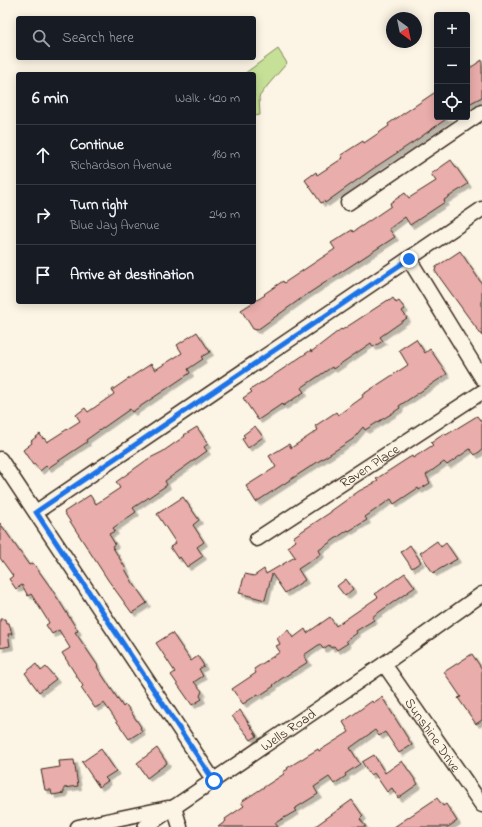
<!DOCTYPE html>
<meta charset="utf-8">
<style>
:root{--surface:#171b24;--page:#242831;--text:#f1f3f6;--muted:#9ea1a6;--line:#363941}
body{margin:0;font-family:"Indie Flower",sans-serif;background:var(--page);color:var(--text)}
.controls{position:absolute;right:12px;top:12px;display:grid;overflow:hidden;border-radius:4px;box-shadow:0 2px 10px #0003}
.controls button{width:36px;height:36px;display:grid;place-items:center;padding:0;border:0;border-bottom:1px solid var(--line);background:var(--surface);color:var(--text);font:20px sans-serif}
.compass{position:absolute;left:386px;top:12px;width:36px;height:36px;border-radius:50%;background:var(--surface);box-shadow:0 2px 10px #0003;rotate:147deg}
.stop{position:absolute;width:12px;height:12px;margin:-9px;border:3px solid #1a73e8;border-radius:50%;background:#fff}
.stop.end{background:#1a73e8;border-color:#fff;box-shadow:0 1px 4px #0008}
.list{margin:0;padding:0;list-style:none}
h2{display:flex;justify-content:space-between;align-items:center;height:52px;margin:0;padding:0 16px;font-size:17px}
h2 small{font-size:13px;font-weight:400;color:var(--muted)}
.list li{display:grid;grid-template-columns:26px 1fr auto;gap:12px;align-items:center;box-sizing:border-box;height:60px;padding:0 16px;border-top:1px solid var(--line)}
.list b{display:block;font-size:15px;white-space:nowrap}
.list p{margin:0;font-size:13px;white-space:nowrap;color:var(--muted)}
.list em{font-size:13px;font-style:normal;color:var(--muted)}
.icon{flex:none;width:22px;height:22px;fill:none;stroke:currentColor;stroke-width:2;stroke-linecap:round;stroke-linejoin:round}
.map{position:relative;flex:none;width:482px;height:827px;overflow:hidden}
.search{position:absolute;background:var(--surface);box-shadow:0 2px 10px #0003;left:16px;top:16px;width:240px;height:44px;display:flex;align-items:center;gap:10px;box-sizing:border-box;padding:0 14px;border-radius:4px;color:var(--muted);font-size:15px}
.panel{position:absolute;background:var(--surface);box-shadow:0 2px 10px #0003;left:16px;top:72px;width:240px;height:232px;border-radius:4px}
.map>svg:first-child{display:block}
</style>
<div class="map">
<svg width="482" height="827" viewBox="0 0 482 827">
<defs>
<filter id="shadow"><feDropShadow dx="3.5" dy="3.5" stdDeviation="0" flood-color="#0004"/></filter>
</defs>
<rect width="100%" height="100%" fill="#fcf5e5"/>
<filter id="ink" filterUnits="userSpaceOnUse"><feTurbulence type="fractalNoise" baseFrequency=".025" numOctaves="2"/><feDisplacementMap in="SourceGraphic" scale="8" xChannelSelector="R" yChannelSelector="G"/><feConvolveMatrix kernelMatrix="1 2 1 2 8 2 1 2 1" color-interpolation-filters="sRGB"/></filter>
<g filter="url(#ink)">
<polygon fill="#c6e097" stroke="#80855a" points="278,49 287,63 268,85 259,97 260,115 254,116 254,74 244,74"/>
<g fill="#e9adab" stroke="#3b2a1e" filter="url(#shadow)">
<polygon points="482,60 482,97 467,105 467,70"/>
<polygon points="437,91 437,117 449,117 415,141 374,168 325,203 324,201 321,203 305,180 316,172 317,175 343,158 341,155 363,141 364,143 389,126 388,124"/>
<polygon points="451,160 468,184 444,200 445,202 410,225 405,217 389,229 395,237 306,295 257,330 253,329 241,310 265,295 264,294 283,281 284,283 335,249 331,243 352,230 353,232 391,206 390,203 405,193 409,198 436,181 431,174"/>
<polygon points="460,251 482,284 482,336 435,271 436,267"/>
<polygon points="393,298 396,303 399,301 405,309 402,311 407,318 380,337 383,341 373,347 371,343 333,369 332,367 301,388 304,392 283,406 282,404 258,420 243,398 252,392 250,390 262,382 262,383 311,350 311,352 341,329 342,330 388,300 389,301"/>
<polygon points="197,332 210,352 201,357 203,359 188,369 190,373 132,412 130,409 86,440 87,442 48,468 46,466 40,471 35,464 33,465 23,450 32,443 31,441 40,434 43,439 44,438 47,442 80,421 76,415 85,408 88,412 114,394 112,390 131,377 151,364 155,370 182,353 177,345"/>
<polygon points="416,339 425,353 430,349 447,374 399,406 400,408 391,414 365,430 363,427 353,439 256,502 246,486 276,467 269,456 289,444 291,448 318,430 315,426 336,412 338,415 363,397 362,395 408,365 399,350"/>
<polygon points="477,416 482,423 482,450 475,455 470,449 447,465 444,462 426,475 430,483 419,490 418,488 394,504 391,499 365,517 367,520 349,531 348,530 319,550 321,554 298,569 305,580 285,593 272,574 265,600 239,593 245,574 254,576 264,569 266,574 295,557 288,547 296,541 293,537 331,512 331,511 359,491 378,481 376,479 407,459 412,456 413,458 433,445 431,443 445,433 446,435"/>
<polygon points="255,426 263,437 248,448 242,439 245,437 243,435"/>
<polygon points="197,427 208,444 204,447 207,451 165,481 167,485 133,508 136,512 113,528 115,531 109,534 115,544 112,546 126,569 125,569 133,583 147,603 132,613 108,580 64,512 90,495 96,504 120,488 116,482 148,459 162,452 185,436 184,435"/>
<polygon points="183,497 199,520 193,525 204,542 197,547 203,556 187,567 180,557 178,559 170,547 176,543 157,514"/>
<polygon points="0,523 29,565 33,563 51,588 78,631 75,632 98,666 97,667 123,707 125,705 127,706 141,727 140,728 142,731 129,739 104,703 95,708 81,688 83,686 62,653 70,648 59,630 52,634 46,625 49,623 48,621 31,594 28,596 22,585 16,589 9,579 13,576 0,558"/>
<polygon points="437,541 441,547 446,543 457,559 433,573 420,553"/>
<polygon points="410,545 421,562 412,568 401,552"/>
<polygon points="405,573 415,587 372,617 374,620 356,631 357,633 346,641 348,643 337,650 334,646 331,648 329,645 323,649 320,644 304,655 308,662 281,679 273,685 274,686 259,696 258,694 243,704 232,689 256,673 254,669 280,652 276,646 280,644 277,638 288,630 293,638 305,629 307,633 330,617 336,626 378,597 375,594"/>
<polygon points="346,579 353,589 345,596 337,586"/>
<polygon points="0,619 5,619 6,623 9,623 12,634 8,634 10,646 0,648"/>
<polygon points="172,633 191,661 198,656 204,666 199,669 203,676 194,682 202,691 200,696 202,699 192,705 171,675 175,672 156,643"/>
<polygon points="472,654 482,669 482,720 476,724 458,698 461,697 444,672"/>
<polygon points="36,664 41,671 46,667 56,679 39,692 25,673"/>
<polygon points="382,697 412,745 399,753 385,732 379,736 375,730 350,748 360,764 345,774 346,776 334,784 329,777 314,787 318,794 294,809 296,811 275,823 278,827 218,827 226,821 225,819 244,806 241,802 284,774 283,772 288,769 287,768 318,749 319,751 349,732 343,722 372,701 373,703"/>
<polygon points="240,710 257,736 251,740 232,716"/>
<polygon points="157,748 167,763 147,778 137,763"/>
<polygon points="101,749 116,771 105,778 108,781 99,787 82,762"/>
<polygon points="374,755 385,773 402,761 418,784 398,798 392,788 387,792 374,773 370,775 362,762"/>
<polygon points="74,760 78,786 64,788 64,793 52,795 51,790 45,790 41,770 60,767 59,761"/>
<polygon points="437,798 443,806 446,804 457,821 448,827 394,827"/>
<polygon points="352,800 363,816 360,819 366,827 314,827"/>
</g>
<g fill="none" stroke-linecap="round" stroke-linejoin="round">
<defs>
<g id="minor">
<polyline points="348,203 482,112"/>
<polyline points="409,259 482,378"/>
<polyline points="0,459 214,781"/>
<polyline points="36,512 482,209"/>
<path id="s1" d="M 257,539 L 482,392"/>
<path id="s2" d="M 384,664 L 482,805"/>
<polyline points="174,807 180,827"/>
<polyline points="78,827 168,808"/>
<path id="s3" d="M 145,827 L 384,664 L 482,594"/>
</g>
</defs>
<use href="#minor" stroke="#3b2a1e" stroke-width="17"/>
<use href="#minor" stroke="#fcf5e5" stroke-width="14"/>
</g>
</g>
<g fill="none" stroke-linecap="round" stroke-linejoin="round" filter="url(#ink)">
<polyline stroke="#1a73e8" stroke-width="5" points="214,781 36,512 409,259"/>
</g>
<g text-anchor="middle" stroke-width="4" stroke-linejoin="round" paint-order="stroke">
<g font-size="14" fill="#3b2a1e" stroke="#fcf5e5">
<text dy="5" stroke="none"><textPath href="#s1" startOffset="134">Raven Place</textPath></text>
<text dy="5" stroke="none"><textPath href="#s3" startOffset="173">Wells Road</textPath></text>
<text dy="5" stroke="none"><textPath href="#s2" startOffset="86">Sunshine Drive</textPath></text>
</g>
</g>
</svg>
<div class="controls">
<button>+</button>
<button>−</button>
<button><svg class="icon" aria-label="locate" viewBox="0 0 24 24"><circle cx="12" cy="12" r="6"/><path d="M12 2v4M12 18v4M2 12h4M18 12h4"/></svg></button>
</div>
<svg class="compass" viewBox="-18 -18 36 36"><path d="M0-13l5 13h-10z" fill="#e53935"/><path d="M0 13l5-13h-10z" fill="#9ea1a6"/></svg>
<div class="stop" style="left:214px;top:781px"></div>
<div class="stop end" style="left:409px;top:259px"></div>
<div class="search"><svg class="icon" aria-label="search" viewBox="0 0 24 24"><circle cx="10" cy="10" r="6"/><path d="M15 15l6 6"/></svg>Search here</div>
<section class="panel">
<h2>6 min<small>Walk · 420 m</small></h2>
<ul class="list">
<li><svg class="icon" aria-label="ahead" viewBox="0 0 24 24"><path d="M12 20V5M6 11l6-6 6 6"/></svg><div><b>Continue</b><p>Richardson Avenue</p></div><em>180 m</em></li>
<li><svg class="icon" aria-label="right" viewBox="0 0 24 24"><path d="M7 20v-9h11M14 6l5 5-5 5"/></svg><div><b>Turn right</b><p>Blue Jay Avenue</p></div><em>240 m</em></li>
<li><svg class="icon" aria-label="arrive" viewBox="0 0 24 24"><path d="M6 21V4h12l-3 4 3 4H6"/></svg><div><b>Arrive at destination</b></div></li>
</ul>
</section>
</div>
